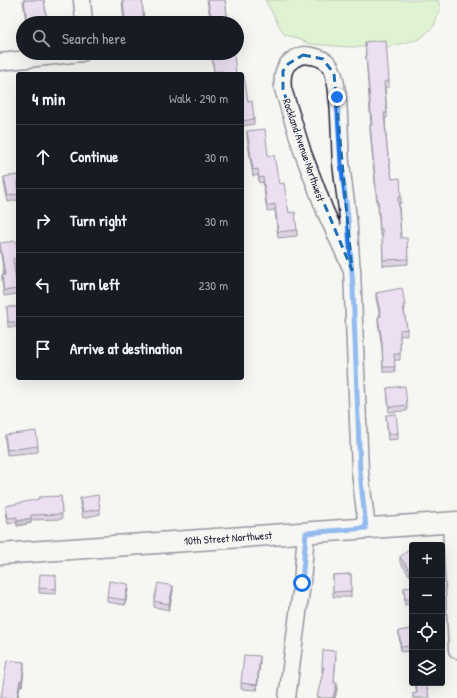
<!DOCTYPE html>
<meta charset="utf-8">
<style>
:root{--surface:#171b24;--page:#20242c;--text:#f1f3f6;--muted:#9ea1a6;--line:#363941}
body{margin:0;font-family:"Patrick Hand",sans-serif;background:var(--page);color:var(--text)}
.controls{position:absolute;right:12px;bottom:12px;display:grid;overflow:hidden;border-radius:4px;box-shadow:0 4px 16px #0002}
.controls button{width:36px;height:36px;display:grid;place-items:center;padding:0;border:0;border-bottom:1px solid var(--line);background:var(--surface);color:var(--text);font:20px sans-serif}
.stop{position:absolute;width:12px;height:12px;margin:-9px;border:3px solid #1a73e8;border-radius:50%;background:#fff}
.stop.end{background:#1a73e8;border-color:#fff;box-shadow:0 1px 4px #0008}
.list{margin:0;padding:0;list-style:none}
h2{display:flex;justify-content:space-between;align-items:center;height:52px;margin:0;padding:0 16px;font-size:17px}
h2 small{font-size:13px;font-weight:400;color:var(--muted)}
.list li{display:grid;grid-template-columns:26px 1fr auto;gap:12px;align-items:center;box-sizing:border-box;height:64px;padding:0 16px;border-top:1px solid var(--line)}
.list b{display:block;font-size:15px;white-space:nowrap}
.list em{font-size:13px;font-style:normal;color:var(--muted)}
.icon{flex:none;width:22px;height:22px;fill:none;stroke:currentColor;stroke-width:2;stroke-linecap:round;stroke-linejoin:round}
.map{position:relative;flex:none;width:457px;height:698px;overflow:hidden}
.search{position:absolute;background:var(--surface);box-shadow:0 4px 16px #0002;left:16px;top:16px;width:228px;height:44px;display:flex;align-items:center;gap:10px;box-sizing:border-box;padding:0 14px;border-radius:22px;color:var(--muted);font-size:15px}
.panel{position:absolute;background:var(--surface);box-shadow:0 4px 16px #0002;left:16px;top:72px;width:228px;height:308px;border-radius:4px}
.map>svg:first-child{display:block}
</style>
<div class="map">
<svg width="457" height="698" viewBox="0 0 457 698">
<rect width="100%" height="100%" fill="#f6f6f2"/>
<filter id="ink" filterUnits="userSpaceOnUse"><feTurbulence type="fractalNoise" baseFrequency=".025" numOctaves="2"/><feDisplacementMap in="SourceGraphic" scale="8" xChannelSelector="R" yChannelSelector="G"/><feConvolveMatrix kernelMatrix="1 2 1 2 8 2 1 2 1" color-interpolation-filters="sRGB"/></filter>
<g filter="url(#ink)">
<polygon fill="#c4eda8" stroke="#738872" points="265,0 438,0 440,8 434,26 420,39 387,47 348,47 310,44 284,34"/>
<g fill="none" stroke-linecap="round" stroke-linejoin="round">
<defs>
<g id="minor">
<polyline points="82,0 84,23"/>
<path d="M 303,55 C 313,56 324,57 330,66 C 341,83 339,141 341,163 C 343,181 346,200 348,218 C 350,235 350,253 352,270 L 325,211 L 303,153 L 283,89 C 281,71 285,61 303,55 Z"/>
<polyline points="0,62 82,53"/>
<polyline points="352,270 360,472 367,528"/>
<polyline points="451,522 457,650"/>
<polyline points="287,698 302,583 306,533"/>
</g>
<polyline id="major" points="0,554 457,522"/>
</defs>
<use href="#minor" stroke="#22223b" stroke-width="19"/>
<use href="#major" stroke="#22223b" stroke-width="23"/>
<use href="#minor" stroke="#f6f6f2" stroke-width="16"/>
<use href="#major" stroke="#f6f6f2" stroke-width="20"/>
</g>
<g fill="#c0a8cf" stroke="#22223b">
<polygon points="23,0 44,0 47,23 26,23"/>
<polygon points="122,0 142,0 144,23 124,23"/>
<polygon points="207,0 225,0 228,23 211,23"/>
<polygon points="365,42 389,81 389,87 385,87 387,113 387,118 385,118 387,148 392,179 401,197 401,203 399,203 401,238 408,259 408,264 383,266 382,235 380,235 378,204 377,204 370,130 370,125 371,125"/>
<polygon points="212,53 236,74 214,74"/>
<polygon points="242,76 248,101 254,119 254,124 242,126"/>
<polygon points="247,131 268,156 279,184 289,213 297,230 297,236 278,238 275,210 267,211 263,182 259,183 258,175 253,176 247,137"/>
<polygon points="18,175 18,200 8,202 4,183 4,177"/>
<polygon points="0,243 18,253 18,263 14,264 17,289 17,294 4,296 2,281 2,275 4,275 0,249"/>
<polygon points="376,293 405,305 405,310 404,310 407,329 407,335 400,336 400,360 394,360 395,372 383,372 382,348 378,322 378,317 380,317 376,298"/>
<polygon points="7,307 18,307 18,327 8,327"/>
<polygon points="387,388 407,405 407,411 389,412"/>
<polygon points="386,415 398,433 398,439 388,440"/>
<polygon points="5,435 38,446 38,452 7,455 5,440"/>
<polygon points="61,496 62,519 31,520 31,523 17,526 17,522 8,524 6,511 6,506"/>
<polygon points="80,498 100,509 100,514 83,518 80,504"/>
<polygon points="412,549 410,576 400,562 400,557"/>
<polygon points="351,574 351,597 333,597 333,575"/>
<polygon points="56,580 56,594 39,593 39,588"/>
<polygon points="412,587 412,661 410,651 401,652 399,636 399,631 412,629 409,604 405,605 404,588"/>
<polygon points="128,589 125,605 107,602 107,597"/>
<polygon points="173,591 169,610 154,607 154,601"/>
<polygon points="336,656 334,683 337,689 335,698 317,698 323,672 322,672 322,667"/>
<polygon points="260,662 257,690 241,689 241,683"/>
<polygon points="24,668 22,686 20,686 1,698"/>
<polygon points="415,683 429,683 429,684 426,684 429,698 413,698 413,694 417,693"/>
</g>
<g fill="#9c88a9" stroke="#22223b">
<polygon points="31,518 31,523 17,526 17,521"/>
<polygon points="412,570 412,575 410,576 410,571"/>
<polygon points="128,584 128,589 125,605 125,600"/>
<polygon points="173,586 173,591 169,610 169,604"/>
<polygon points="260,656 260,662 257,690 257,685"/>
<polygon points="24,662 24,668 22,686 22,681"/>
<polygon points="20,680 20,686 18,698 17,698"/>
<polygon points="337,683 337,689 335,698 333,698"/>
</g>
<g fill="#dfc3f1" stroke="#22223b">
<polygon points="24,0 44,0 47,23 27,23"/>
<polygon points="123,0 142,0 144,23 125,23"/>
<polygon points="208,0 225,0 228,22 223,23 212,23"/>
<polygon points="386,40 389,81 384,82 387,113 384,113 387,148 392,179 400,178 401,197 398,197 401,238 407,238 408,259 383,260 382,229 380,229 378,199 377,199 370,125 372,125 365,42"/>
<polygon points="212,53 234,53 236,74 222,74 222,71 214,72"/>
<polygon points="242,76 244,76 248,101 252,101 254,119 242,121"/>
<polygon points="265,129 268,156 274,155 279,184 284,183 289,213 295,212 297,230 278,232 275,204 267,206 263,177 259,178 258,169 253,170 247,131"/>
<polygon points="18,175 18,194 8,196 4,177"/>
<polygon points="16,241 18,253 18,258 13,259 17,289 4,291 2,275 5,275 0,243"/>
<polygon points="402,288 405,305 403,305 407,329 400,330 400,354 394,354 395,367 383,367 382,342 378,317 381,316 376,293"/>
<polygon points="7,307 18,307 18,322 8,322"/>
<polygon points="405,386 407,405 389,407 387,388"/>
<polygon points="396,414 398,433 388,434 386,415"/>
<polygon points="36,431 38,446 7,450 5,435"/>
<polygon points="98,495 100,509 83,512 80,498"/>
<polygon points="61,496 62,514 31,515 31,518 17,521 17,517 8,518 6,506 39,499 39,497"/>
<polygon points="411,548 412,549 412,570 410,571 400,557"/>
<polygon points="40,574 56,575 56,589 39,588"/>
<polygon points="351,574 351,591 333,592 333,575"/>
<polygon points="109,581 128,584 125,600 107,597"/>
<polygon points="158,583 173,586 169,604 154,601"/>
<polygon points="412,587 412,627 409,599 405,599 404,588"/>
<polygon points="412,629 412,656 410,646 401,647 399,631"/>
<polygon points="323,650 336,651 334,683 337,683 333,698 320,698 320,697 317,697 324,667 322,667"/>
<polygon points="244,655 260,656 257,685 241,683"/>
<polygon points="7,660 24,662 22,681 20,680 17,698 1,698"/>
<polygon points="416,683 426,683 429,698 413,698 413,694 417,693"/>
</g>
</g>
<g fill="none" stroke-linecap="round" stroke-linejoin="round" filter="url(#ink)">
<polyline stroke="#1a73e8" stroke-width="5" points="302,583 306,533 366,528 360,472 353,287 348,218 341,163 337,97"/>
</g>
<path d="M0 0H457V698H0ZM 303,55 L 323,59 L 334,74 L 352,270 L 303,153 L 283,89 L 283,71 L 288,64 Z" fill="#f6f6f2" fill-opacity=".55" fill-rule="evenodd"/>
<path fill="none" stroke="#1f6fb2" stroke-width="3" stroke-dasharray="8 5" stroke-linejoin="round" d="M 303,55 L 323,59 L 334,74 L 352,270 L 303,153 L 283,89 L 283,71 L 288,64 Z"/>
<g text-anchor="middle" stroke-width="3" stroke-linejoin="round" paint-order="stroke">
<g font-size="11" fill="#22223b" stroke="#f6f6f2">
<text transform="translate(304 150) rotate(71)" y="4">Rockland Avenue Northwest</text>
<text transform="translate(228 538) rotate(-4)" y="4">10th Street Northwest</text>
</g>
</g>
</svg>
<div class="controls">
<button>+</button>
<button>−</button>
<button><svg class="icon" aria-label="locate" viewBox="0 0 24 24"><circle cx="12" cy="12" r="6"/><path d="M12 2v4M12 18v4M2 12h4M18 12h4"/></svg></button>
<button><svg class="icon" aria-label="layers" viewBox="0 0 24 24"><path d="M12 4l9 5-9 5-9-5zM3 14l9 5 9-5"/></svg></button>
</div>
<div class="stop" style="left:302px;top:583px"></div>
<div class="stop end" style="left:337px;top:97px"></div>
<div class="search"><svg class="icon" aria-label="search" viewBox="0 0 24 24"><circle cx="10" cy="10" r="6"/><path d="M15 15l6 6"/></svg>Search here</div>
<section class="panel">
<h2>4 min<small>Walk · 290 m</small></h2>
<ul class="list">
<li><svg class="icon" aria-label="ahead" viewBox="0 0 24 24"><path d="M12 20V5M6 11l6-6 6 6"/></svg><div><b>Continue</b></div><em>30 m</em></li>
<li><svg class="icon" aria-label="right" viewBox="0 0 24 24"><path d="M7 20v-9h11M14 6l5 5-5 5"/></svg><div><b>Turn right</b></div><em>30 m</em></li>
<li><svg class="icon" aria-label="left" viewBox="0 0 24 24"><path d="M17 20v-9H6M10 6l-5 5 5 5"/></svg><div><b>Turn left</b></div><em>230 m</em></li>
<li><svg class="icon" aria-label="arrive" viewBox="0 0 24 24"><path d="M6 21V4h12l-3 4 3 4H6"/></svg><div><b>Arrive at destination</b></div></li>
</ul>
</section>
</div>
